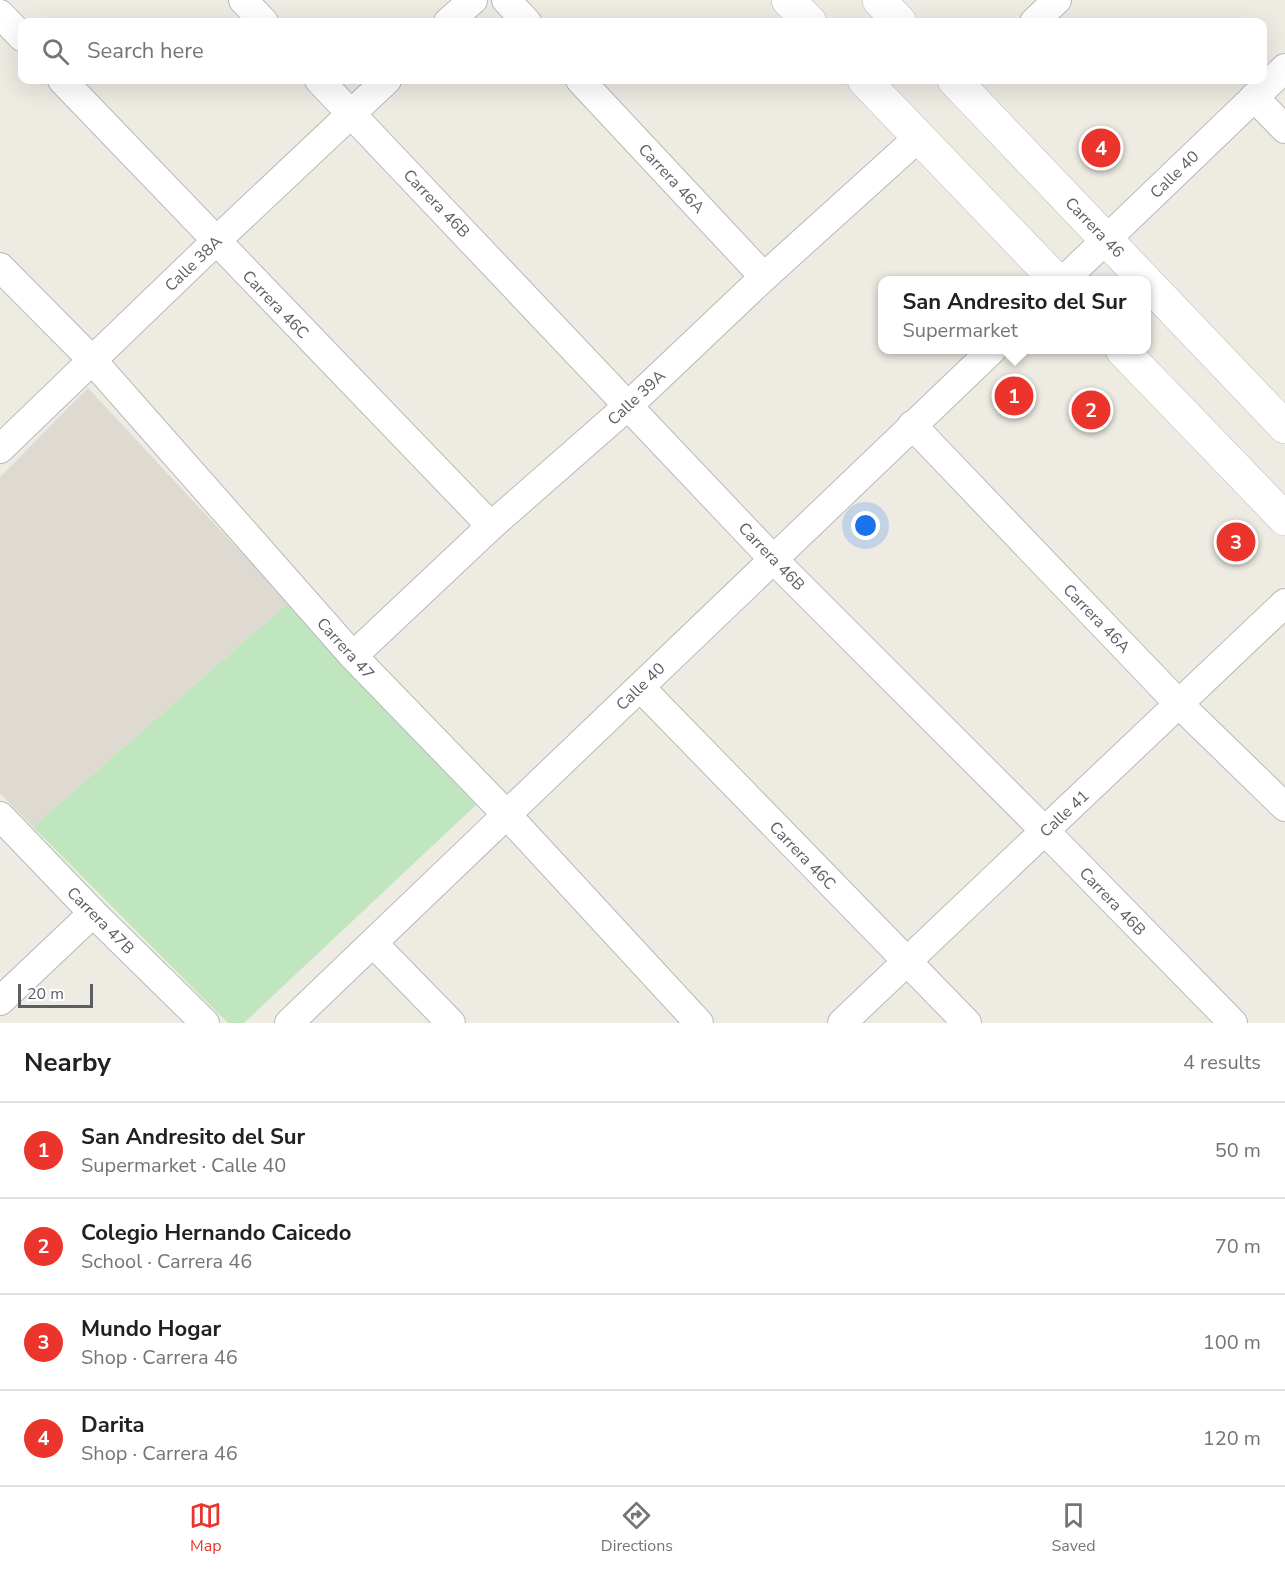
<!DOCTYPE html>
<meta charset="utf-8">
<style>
:root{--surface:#fff;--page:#f2f2f2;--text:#202124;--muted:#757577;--line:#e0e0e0;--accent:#eb342c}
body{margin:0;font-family:"Nunito Sans",sans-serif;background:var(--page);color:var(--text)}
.scale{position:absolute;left:18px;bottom:15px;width:75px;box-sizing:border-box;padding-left:6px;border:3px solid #5b5f64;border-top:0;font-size:16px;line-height:21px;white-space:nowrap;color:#5b5f64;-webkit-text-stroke:4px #fff;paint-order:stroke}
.you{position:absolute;left:866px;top:526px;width:21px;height:21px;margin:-15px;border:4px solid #fff;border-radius:50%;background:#1a73e8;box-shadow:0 0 0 9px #1a73e833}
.badge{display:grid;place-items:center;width:39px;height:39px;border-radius:50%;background:var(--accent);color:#fff;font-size:20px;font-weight:700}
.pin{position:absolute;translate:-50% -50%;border:3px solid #fff;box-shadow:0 2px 6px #0006}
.popup{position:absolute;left:878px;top:276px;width:273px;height:78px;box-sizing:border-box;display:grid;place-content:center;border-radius:12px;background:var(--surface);filter:drop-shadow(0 2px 4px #0005);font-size:20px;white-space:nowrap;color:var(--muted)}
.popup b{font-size:22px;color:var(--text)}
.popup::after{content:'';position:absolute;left:50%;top:100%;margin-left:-12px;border:12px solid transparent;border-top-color:var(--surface)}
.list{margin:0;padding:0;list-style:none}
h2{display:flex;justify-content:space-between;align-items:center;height:78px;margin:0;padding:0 24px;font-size:26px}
h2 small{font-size:20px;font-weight:400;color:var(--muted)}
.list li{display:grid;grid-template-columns:39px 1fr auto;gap:18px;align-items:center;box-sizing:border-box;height:96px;padding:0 24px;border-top:2px solid var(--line)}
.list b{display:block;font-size:22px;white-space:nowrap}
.list p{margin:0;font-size:20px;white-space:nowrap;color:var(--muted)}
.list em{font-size:20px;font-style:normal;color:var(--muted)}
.icon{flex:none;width:33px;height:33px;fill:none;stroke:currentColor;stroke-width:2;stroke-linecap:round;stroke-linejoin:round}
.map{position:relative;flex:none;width:1285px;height:1023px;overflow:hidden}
.search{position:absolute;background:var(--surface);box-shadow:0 6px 24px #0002;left:18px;right:18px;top:18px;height:66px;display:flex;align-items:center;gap:15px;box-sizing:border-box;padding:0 21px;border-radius:12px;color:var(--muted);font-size:22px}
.sheet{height:462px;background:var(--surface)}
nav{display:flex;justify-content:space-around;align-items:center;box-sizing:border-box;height:84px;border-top:2px solid var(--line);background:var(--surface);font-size:16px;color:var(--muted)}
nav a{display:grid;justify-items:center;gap:3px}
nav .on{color:var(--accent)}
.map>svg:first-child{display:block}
</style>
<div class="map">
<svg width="1285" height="1023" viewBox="0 0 1285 1023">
<rect width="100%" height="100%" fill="#eeebe3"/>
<polygon fill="#dedad1" points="88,388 288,603 33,827 0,793 0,477"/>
<polygon fill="#c0e6bf" points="288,603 476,805 244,1023 228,1023 33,827"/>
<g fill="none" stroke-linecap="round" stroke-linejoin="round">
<defs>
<g id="street">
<polyline points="243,0 264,22"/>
<polyline points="506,0 527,22"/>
<polyline points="0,14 22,37"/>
<polyline points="448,22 473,0"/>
<polyline points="1034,22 1057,0"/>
<polyline points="62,80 491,526"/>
<polyline points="319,80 773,559 1045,831 1233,1023"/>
<polyline points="580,80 764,277"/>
<polyline points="1254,97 1285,129"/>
<polyline points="0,267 93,361 353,656 507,815 699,1023"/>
<polyline points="1064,280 1285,68"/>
<polyline points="912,425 1179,704 1285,807"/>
<polyline points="0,449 216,241 387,80"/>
<polyline points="353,656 491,526 629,405 764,277 919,137"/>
<polyline points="640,687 967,1023"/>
<polyline points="0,816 93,913 205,1023"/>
<polyline points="373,943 451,1023"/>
<polyline points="0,1001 93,913"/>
<polyline points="289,1023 992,350"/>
<polyline points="842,1023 1285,603"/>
</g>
<g id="secondary">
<polyline points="788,0 810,22"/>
<polyline points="879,0 900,22"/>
<polyline points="864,80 1056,280"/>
<polyline points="954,80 1285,427"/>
<polyline points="1122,350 1285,519"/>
</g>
</defs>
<use href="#street" stroke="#b6b9bd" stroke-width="30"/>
<use href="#secondary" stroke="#b6babf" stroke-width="34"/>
<use href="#street" stroke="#fff" stroke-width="28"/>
<use href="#secondary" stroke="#fff" stroke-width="33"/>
</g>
<g text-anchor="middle" stroke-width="4.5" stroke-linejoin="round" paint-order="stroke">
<g font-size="16" fill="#5b5f64" stroke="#fff">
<text transform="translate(1174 174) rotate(-44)" y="6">Calle 40</text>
<text transform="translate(672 178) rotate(47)" y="6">Carrera 46A</text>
<text transform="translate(437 203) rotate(46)" y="6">Carrera 46B</text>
<text transform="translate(1095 227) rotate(46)" y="6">Carrera 46</text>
<text transform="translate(193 263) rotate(-44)" y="6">Calle 38A</text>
<text transform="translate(276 304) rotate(46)" y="6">Carrera 46C</text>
<text transform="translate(636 397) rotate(-43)" y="6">Calle 39A</text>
<text transform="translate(772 556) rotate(46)" y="6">Carrera 46B</text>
<text transform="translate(1097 618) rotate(46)" y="6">Carrera 46A</text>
<text transform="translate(346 648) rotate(48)" y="6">Carrera 47</text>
<text transform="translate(640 686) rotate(-44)" y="6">Calle 40</text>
<text transform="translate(1064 813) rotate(-43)" y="6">Calle 41</text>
<text transform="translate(803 855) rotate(46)" y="6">Carrera 46C</text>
<text transform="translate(1113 901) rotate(46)" y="6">Carrera 46B</text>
<text transform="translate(101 920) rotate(45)" y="6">Carrera 47B</text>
</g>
</g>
</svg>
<div class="scale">20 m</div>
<div class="you"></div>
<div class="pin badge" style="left:1014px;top:396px">1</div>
<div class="popup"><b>San Andresito del Sur</b>Supermarket</div>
<div class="pin badge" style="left:1091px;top:410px">2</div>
<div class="pin badge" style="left:1236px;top:542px">3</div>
<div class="pin badge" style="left:1101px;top:148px">4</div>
<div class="search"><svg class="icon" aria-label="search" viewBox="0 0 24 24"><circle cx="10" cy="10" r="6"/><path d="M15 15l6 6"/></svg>Search here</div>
</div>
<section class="sheet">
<h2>Nearby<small>4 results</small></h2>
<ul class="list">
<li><span class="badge">1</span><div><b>San Andresito del Sur</b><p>Supermarket · Calle 40</p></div><em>50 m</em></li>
<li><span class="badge">2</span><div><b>Colegio Hernando Caicedo</b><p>School · Carrera 46</p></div><em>70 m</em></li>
<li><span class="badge">3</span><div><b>Mundo Hogar</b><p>Shop · Carrera 46</p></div><em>100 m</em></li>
<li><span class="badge">4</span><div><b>Darita</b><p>Shop · Carrera 46</p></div><em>120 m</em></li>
</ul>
</section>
<nav>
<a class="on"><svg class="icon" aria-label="map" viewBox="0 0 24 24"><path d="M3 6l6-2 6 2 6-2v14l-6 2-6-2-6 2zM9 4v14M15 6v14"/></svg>Map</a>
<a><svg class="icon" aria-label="directions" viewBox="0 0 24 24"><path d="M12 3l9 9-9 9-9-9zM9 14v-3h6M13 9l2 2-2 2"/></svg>Directions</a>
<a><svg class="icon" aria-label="saved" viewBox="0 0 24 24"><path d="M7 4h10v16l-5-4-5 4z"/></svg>Saved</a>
</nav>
